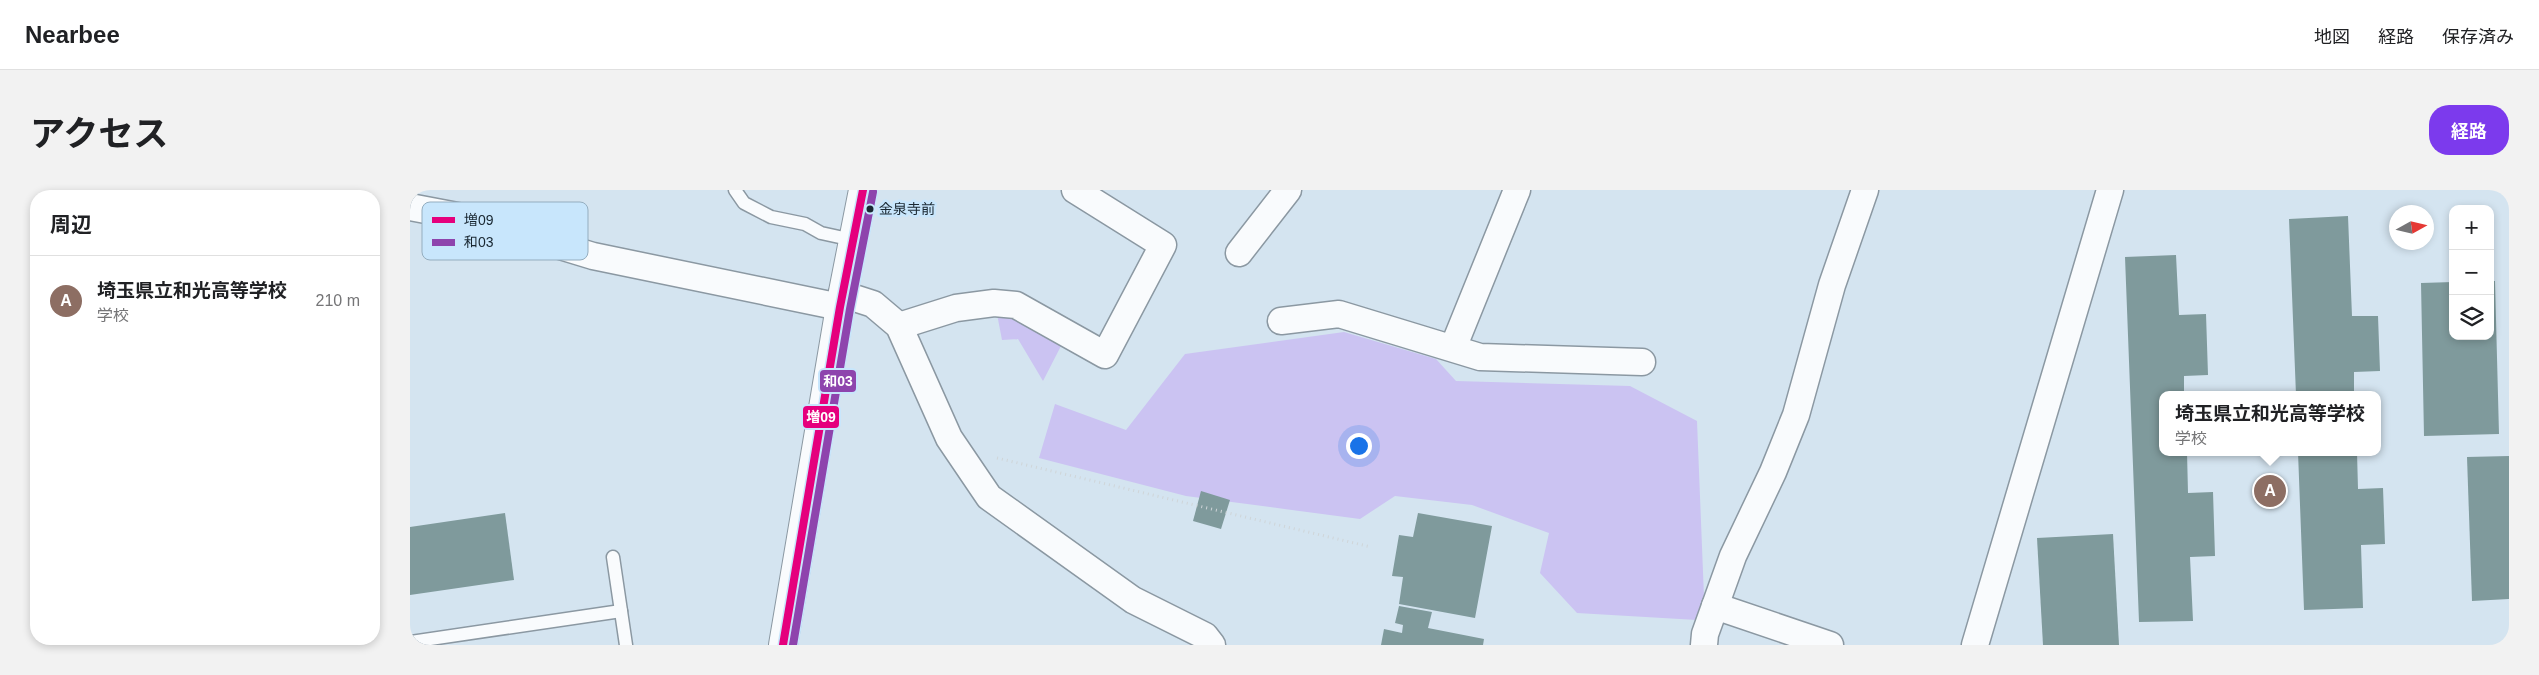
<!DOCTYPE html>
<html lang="ja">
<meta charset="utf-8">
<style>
:root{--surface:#fff;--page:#f2f2f2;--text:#202124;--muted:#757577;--line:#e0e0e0;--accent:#7c3aed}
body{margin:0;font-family:Arial,"Noto Sans JP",sans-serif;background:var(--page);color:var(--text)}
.controls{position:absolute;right:15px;top:15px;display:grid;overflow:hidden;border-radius:10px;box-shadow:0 2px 8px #0003}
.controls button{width:45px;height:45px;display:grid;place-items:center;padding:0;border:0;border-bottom:1px solid var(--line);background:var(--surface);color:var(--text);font:25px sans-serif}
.compass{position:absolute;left:1979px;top:15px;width:45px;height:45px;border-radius:50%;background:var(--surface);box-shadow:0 2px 8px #0003;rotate:82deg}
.you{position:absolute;left:948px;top:255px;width:18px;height:18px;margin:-12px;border:4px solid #fff;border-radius:50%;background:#1a73e8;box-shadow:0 0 0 8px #1a73e833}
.badge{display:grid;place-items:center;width:32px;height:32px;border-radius:50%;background:var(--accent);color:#fff;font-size:16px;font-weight:700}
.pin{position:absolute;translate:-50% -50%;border:2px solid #fff;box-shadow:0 1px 5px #0006}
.popup{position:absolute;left:1749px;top:201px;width:222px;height:65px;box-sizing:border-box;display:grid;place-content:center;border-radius:10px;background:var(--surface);filter:drop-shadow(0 1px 4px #0005);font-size:16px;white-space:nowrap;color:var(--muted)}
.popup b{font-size:19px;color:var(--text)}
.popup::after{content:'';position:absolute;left:50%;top:100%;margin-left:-10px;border:10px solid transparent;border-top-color:var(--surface)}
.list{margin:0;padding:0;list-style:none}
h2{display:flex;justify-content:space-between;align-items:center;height:65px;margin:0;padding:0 20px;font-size:21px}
h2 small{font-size:16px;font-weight:400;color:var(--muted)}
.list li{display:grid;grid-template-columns:32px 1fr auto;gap:15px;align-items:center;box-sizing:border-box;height:90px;padding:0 20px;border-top:1px solid var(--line)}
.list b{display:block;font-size:19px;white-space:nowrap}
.list p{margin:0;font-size:16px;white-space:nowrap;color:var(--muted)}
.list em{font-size:16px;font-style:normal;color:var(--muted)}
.icon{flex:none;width:28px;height:28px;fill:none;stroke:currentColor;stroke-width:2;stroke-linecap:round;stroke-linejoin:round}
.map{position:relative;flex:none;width:2099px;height:455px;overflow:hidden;border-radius:20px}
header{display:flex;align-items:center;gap:30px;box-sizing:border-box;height:70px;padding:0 25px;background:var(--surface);border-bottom:1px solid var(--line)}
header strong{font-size:24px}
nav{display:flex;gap:28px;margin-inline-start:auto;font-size:18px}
.intro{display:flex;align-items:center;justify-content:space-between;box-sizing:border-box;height:120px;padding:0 30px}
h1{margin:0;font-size:35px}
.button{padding:12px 22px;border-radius:20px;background:var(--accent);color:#fff;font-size:18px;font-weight:700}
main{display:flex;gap:30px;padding:0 30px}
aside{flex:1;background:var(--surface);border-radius:20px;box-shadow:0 2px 8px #0003}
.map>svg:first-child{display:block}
</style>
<header>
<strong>Nearbee</strong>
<nav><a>地図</a><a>経路</a><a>保存済み</a></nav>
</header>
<div class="intro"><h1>アクセス</h1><a class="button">経路</a></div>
<main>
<aside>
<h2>周辺<small></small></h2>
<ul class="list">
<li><span class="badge" style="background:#8d6e63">A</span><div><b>埼玉県立和光高等学校</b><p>学校</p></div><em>210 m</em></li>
</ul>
</aside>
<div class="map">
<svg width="2099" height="455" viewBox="0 0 2099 455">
<rect width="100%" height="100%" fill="#d4e4f0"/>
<g fill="#cbc3f2">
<polygon points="595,123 652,154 633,191 608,149 592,150 587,124"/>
<polygon points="934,142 1026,169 1046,191 1220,196 1287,231 1294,407 1287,430 1167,423 1130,383 1139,343 1062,315 985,306 950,329 776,306 629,268 645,214 716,240 775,164"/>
</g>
<g fill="#7f9a9c">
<polygon points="1938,26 1942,126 1968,126 1970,181 1944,182 1944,205 1886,205 1879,29"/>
<polygon points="1766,65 1769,125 1796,124 1798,185 1774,186 1774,205 1752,205 1752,262 1777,262 1778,303 1803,302 1805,366 1780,367 1783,431 1729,432 1715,67"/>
<polygon points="2080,91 2085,91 2089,244 2014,246 2011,93 2043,92 2043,146 2080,146"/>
<polygon points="1888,262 1947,262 1948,299 1973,298 1975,354 1951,355 1953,418 1894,420"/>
<polygon points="2099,266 2099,409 2062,411 2057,267"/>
<polygon points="791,301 820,310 811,339 783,331"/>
<polygon points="95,323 104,390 0,405 0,337"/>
<polygon points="1008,323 1082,336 1065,428 989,414 993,387 982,386 989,345 1003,347"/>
<polygon points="1703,344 1709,455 1633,455 1627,348"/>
<polygon points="989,416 1022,422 1018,438 1074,449 1073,455 971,455 974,439 992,443 993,435 985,433"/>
</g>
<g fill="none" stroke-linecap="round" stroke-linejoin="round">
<defs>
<g id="lane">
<polyline points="325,0 334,13 361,27 395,34 411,43 443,50"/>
<polyline points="203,367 216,455"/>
<polyline points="0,452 211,421"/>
</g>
<g id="street">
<polyline points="0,17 58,28 183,66 430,117"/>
<polyline points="829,63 878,0"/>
<polyline points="432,104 463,114 489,136 539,248 579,307 723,410 795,446 802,455"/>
<polyline points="871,131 929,124 1070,167 1232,172"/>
<polyline points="489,136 546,118 584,113 606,115 695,165 753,55 665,0"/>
<polyline points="1043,158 1107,0"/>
<polyline points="1305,416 1420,455"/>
<polyline points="1294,455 1295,444 1323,366 1363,282 1386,225 1422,95 1455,0"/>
<polyline points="1565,455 1700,0"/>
</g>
<polyline id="secondary" points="373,455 430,117 453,0"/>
</defs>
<use href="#lane" stroke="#8b98a2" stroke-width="15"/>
<use href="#street" stroke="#8b98a2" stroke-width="29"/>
<use href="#secondary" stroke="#8b98a2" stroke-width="30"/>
<polyline stroke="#cfd5d8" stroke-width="3" stroke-dasharray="1 4" stroke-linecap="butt" points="587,268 961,357"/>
<use href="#lane" stroke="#f9fbfd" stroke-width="12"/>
<use href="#street" stroke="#f9fbfd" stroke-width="26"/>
<use href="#secondary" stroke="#f9fbfd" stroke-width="28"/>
<defs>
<polyline id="bus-1" points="373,455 430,117 453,0"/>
<polyline id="bus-2" points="383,455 440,119 463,2"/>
</defs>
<use href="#bus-1" stroke="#c8e6fc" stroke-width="11"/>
<use href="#bus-2" stroke="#c8e6fc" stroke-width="11"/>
<use href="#bus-1" stroke="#e5007d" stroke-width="8"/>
<use href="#bus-2" stroke="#8e44ad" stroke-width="8"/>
</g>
<circle fill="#192731" stroke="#c8e6fc" stroke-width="2" cx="460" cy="19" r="4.5"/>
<g text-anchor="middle" stroke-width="5" stroke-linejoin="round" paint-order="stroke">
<g font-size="14" fill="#192731" stroke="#c8e6fc" text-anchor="start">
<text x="469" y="24">金泉寺前</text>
</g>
</g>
<rect x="12" y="12" width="166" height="58" rx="8" fill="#c8e6fc" stroke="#94adbf" stroke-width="1"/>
<rect x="22" y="27" width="23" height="6" fill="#e5007d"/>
<rect x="22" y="49" width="23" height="7" fill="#8e44ad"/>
<g font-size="14" fill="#192731">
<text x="54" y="35">増09</text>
<text x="54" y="57">和03</text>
</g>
<g stroke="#c8e6fc" stroke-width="2">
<rect x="409" y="179" width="38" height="24" rx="5" fill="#8e44ad"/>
<rect x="392" y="215" width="38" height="24" rx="5" fill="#e5007d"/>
</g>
<g font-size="14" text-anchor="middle" font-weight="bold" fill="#fff">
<text x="428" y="196">和03</text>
<text x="411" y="232">増09</text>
</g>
</svg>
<div class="controls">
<button>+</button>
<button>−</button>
<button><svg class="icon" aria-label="layers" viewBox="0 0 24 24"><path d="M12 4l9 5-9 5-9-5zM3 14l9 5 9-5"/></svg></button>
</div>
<svg class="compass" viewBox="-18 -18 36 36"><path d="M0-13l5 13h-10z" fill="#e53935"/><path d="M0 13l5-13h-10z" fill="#757577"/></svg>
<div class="you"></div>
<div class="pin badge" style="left:1860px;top:301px;background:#8d6e63">A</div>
<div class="popup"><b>埼玉県立和光高等学校</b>学校</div>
</div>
</main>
